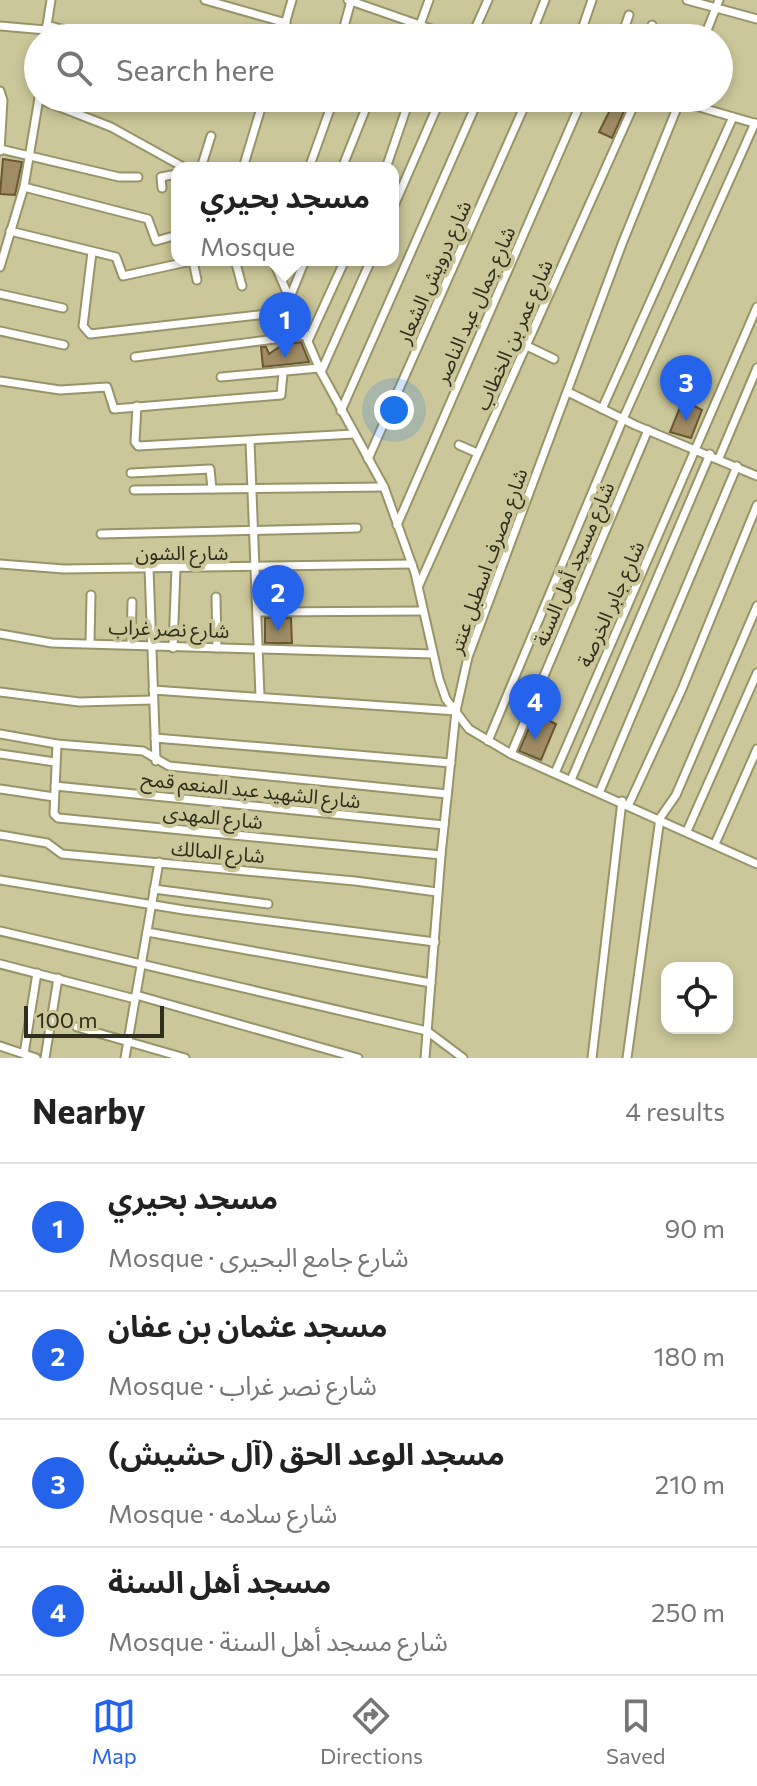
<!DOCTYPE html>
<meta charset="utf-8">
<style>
:root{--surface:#fff;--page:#f2f2f2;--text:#222;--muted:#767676;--line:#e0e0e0;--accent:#2563eb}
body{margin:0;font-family:Commissioner,"Noto Sans Arabic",sans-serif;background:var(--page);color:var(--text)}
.controls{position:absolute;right:24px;bottom:24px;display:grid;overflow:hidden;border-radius:16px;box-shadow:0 4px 12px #0003}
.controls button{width:72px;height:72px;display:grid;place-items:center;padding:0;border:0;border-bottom:2px solid var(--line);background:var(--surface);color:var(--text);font:40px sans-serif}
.scale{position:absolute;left:24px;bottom:20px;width:140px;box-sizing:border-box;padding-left:8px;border:4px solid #302e1c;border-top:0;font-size:22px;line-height:28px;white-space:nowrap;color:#302e1c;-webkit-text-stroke:6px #cbc79a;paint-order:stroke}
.you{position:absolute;left:394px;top:410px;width:28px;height:28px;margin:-20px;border:6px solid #fff;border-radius:50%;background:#1a73e8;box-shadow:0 0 0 12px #1a73e833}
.badge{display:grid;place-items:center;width:52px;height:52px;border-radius:50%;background:var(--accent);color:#fff;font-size:26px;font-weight:700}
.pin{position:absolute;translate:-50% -66px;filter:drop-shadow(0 2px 4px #0008)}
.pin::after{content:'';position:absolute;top:42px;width:28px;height:24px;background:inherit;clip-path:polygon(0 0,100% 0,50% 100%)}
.popup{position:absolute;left:171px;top:162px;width:228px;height:104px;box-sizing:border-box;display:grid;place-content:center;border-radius:16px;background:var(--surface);filter:drop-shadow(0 2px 6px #0005);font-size:26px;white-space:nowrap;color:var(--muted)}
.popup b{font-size:30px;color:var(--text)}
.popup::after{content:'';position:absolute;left:50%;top:100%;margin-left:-16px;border:16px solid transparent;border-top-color:var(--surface)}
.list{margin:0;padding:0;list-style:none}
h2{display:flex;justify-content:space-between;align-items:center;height:104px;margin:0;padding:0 32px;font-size:34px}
h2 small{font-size:26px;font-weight:400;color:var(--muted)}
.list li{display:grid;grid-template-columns:52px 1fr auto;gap:24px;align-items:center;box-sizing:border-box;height:128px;padding:0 32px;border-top:2px solid var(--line)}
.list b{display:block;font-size:30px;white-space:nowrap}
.list p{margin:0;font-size:26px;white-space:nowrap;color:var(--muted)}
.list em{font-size:26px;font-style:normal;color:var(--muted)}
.icon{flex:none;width:44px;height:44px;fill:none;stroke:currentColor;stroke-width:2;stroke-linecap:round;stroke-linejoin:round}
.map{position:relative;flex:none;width:757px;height:1058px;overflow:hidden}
.search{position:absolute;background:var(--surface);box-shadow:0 4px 12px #0003;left:24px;right:24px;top:24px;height:88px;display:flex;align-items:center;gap:20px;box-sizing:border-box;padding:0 28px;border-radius:44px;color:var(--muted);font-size:30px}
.sheet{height:616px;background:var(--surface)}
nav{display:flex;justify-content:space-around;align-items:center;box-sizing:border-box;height:112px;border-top:2px solid var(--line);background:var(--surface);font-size:22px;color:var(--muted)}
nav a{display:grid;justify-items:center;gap:4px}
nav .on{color:var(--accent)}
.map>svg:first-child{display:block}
</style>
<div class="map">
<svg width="757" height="1058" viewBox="0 0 757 1058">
<rect width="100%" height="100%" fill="#cbc79a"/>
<g fill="#a08c65" stroke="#6a5731" stroke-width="2">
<polygon points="616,98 630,98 612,138 599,132"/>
<polygon points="3,159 22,162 15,195 0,194"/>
<polygon points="301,342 309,362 263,367 261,347 266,347 269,354 282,345"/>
<polygon points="683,400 702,410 691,438 670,432"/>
<polygon points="265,618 291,618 292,643 265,643"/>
<polygon points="535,714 556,724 541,760 519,751"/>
</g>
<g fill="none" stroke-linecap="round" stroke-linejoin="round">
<defs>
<g id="minor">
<polyline points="205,0 286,23"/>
<polyline points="348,0 457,38"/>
<polyline points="687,0 757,19"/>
<polyline points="47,25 94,38"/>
<polyline points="420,25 429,0"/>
<polyline points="0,26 46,30"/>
<polyline points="45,38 51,0"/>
<polyline points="281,38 292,0"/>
<polyline points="341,38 351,1"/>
<polyline points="471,38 488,0"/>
<polyline points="530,38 545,0"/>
<polyline points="579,38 592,0"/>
<polyline points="621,38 629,15"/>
<polyline points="647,38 652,25"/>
<polyline points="704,38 719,0"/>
<polyline points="0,91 3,100 0,151"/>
<polyline points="455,98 476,107"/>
<polyline points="668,98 757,124"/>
<polyline points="39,99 111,127 185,168"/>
<polyline points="0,149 119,177 138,177"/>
<polyline points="201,168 211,136"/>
<polyline points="243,168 264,98"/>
<polyline points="309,168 334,98"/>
<polyline points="342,168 370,98"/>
<polyline points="386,168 410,98"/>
<polyline points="24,187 148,219 156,241 177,235"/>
<polyline points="162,188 161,177 177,174"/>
<polyline points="393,208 441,98"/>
<polyline points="10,231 116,257 123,276 196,260"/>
<polyline points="92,252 83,326 90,334 293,311"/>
<polyline points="235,260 242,286"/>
<polyline points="273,260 321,372 384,487 415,573 439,679 446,699 469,729 511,754 757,864"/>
<polyline points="193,261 197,280"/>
<polyline points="0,267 24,187 39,98"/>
<polyline points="0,294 63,308"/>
<polyline points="289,300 305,260"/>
<polyline points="0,331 64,345"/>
<polyline points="308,341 345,260"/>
<polyline points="527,346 554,359"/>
<polyline points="135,357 306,335"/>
<polyline points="321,372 371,260"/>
<polyline points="221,377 319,368"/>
<polyline points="0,381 60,390 107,387 114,409 281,395 283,373"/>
<polyline points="568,392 635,425 757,476"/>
<polyline points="137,406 135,442 138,446 354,434"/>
<polyline points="602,409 733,117"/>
<polyline points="341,411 479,98"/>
<polyline points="250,441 260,696"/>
<polyline points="459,445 477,453"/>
<polyline points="719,458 757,368"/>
<polyline points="368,459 528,98"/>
<polyline points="131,473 210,469 212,489"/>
<polyline points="134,490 384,487"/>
<polyline points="397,525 583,98"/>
<polyline points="101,534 357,528"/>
<polyline points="0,564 64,569 412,564"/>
<polyline points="149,568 156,761"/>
<polyline points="419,585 637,98"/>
<polyline points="216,597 217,648"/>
<polyline points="260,612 423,611"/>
<polyline points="0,634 52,643 433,654"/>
<polyline points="90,642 91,595"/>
<polyline points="131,644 132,602"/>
<polyline points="173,648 176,568"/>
<polyline points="153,690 456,711"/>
<polyline points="0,692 79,702 153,700"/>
<polyline points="0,734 57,744 143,751 169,766 447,794"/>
<polyline points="155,738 451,763"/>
<polyline points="488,741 623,419 755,123"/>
<polyline points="57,744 54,814 58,818 441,855"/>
<polyline points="0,754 55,762"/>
<polyline points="511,754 648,430"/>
<polyline points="555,773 757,307"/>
<polyline points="571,780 710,454"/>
<polyline points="55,786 444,825"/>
<polyline points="0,789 54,797"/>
<polyline points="600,791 737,466"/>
<polyline points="629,804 682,689 757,505"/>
<polyline points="687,831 757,673"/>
<polyline points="0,835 47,843 62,854 355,881 437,892"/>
<polyline points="715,844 757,749"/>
<polyline points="0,880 184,910 435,942"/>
<polyline points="154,889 268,904"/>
<polyline points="0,931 427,1031 463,1058"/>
<polyline points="147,932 431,983"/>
<polyline points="0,964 135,999"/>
<polyline points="136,995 358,1058"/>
<polyline points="77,1027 185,1058"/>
<polyline points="0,1046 36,1058"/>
<polyline points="24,1054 37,973"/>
<polyline points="45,1058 58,978"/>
<polyline points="125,1058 159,862"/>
<polyline points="425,1058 441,855 456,711 468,657 622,244 681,98"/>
<polyline points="592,1058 622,801"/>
<polyline points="627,1058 660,818 676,795 757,606"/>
</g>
</defs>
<use href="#minor" stroke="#979469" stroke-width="11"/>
<use href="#minor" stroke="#fff" stroke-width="7"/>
</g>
<g text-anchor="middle" stroke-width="8" stroke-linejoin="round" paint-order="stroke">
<g font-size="20" fill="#302e1c" stroke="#cbc79a">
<text transform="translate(434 272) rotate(-66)" y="7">شارع درويش الشعار</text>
<text transform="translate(475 305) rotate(-66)" y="7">شارع جمال عبد الناصر</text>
<text transform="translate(514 335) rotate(-66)" y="7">شارع عمر بن الخطاب</text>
<text x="182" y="560">شارع الشون</text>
<text transform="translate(488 561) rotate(-70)" y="7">شارع مصرف اسطبل عنتر</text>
<text transform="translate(574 564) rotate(-67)" y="7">شارع مسجد أهل السنة</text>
<text transform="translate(611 604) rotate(-66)" y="7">شارع جابر الخرصة</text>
<text transform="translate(169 629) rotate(2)" y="7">شارع نصر غراب</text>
<text transform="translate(251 790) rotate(6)" y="7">شارع الشهيد عبد المنعم قمح</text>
<text transform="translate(213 817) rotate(6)" y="7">شارع المهدى</text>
<text transform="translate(218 852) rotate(5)" y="7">شارع المالك</text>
</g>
</g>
</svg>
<div class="controls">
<button><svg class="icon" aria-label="locate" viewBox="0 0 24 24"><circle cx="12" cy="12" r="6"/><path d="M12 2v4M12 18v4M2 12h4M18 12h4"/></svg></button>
</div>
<div class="scale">100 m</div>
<div class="you"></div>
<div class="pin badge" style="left:285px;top:358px">1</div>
<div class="popup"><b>مسجد بحيري</b>Mosque</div>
<div class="pin badge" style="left:278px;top:631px">2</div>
<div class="pin badge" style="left:686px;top:421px">3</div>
<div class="pin badge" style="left:535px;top:740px">4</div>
<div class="search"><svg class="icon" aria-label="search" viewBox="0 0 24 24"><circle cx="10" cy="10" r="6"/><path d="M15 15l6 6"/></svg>Search here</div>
</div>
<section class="sheet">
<h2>Nearby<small>4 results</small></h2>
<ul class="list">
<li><span class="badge">1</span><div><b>مسجد بحيري</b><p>Mosque · شارع جامع البحيرى</p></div><em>90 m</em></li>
<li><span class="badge">2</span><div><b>مسجد عثمان بن عفان</b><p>Mosque · شارع نصر غراب</p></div><em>180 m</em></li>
<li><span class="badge">3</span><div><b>مسجد الوعد الحق (آل حشيش)</b><p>Mosque · شارع سلامه</p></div><em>210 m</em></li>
<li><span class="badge">4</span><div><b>مسجد أهل السنة</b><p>Mosque · شارع مسجد أهل السنة</p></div><em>250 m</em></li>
</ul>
</section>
<nav>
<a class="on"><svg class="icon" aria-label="map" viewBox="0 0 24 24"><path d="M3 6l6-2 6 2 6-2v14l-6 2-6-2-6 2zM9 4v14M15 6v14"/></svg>Map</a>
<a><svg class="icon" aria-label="directions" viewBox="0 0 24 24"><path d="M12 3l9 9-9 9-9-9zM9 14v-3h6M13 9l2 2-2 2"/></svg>Directions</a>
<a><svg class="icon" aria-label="saved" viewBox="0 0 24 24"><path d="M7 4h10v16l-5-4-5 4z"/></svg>Saved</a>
</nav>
